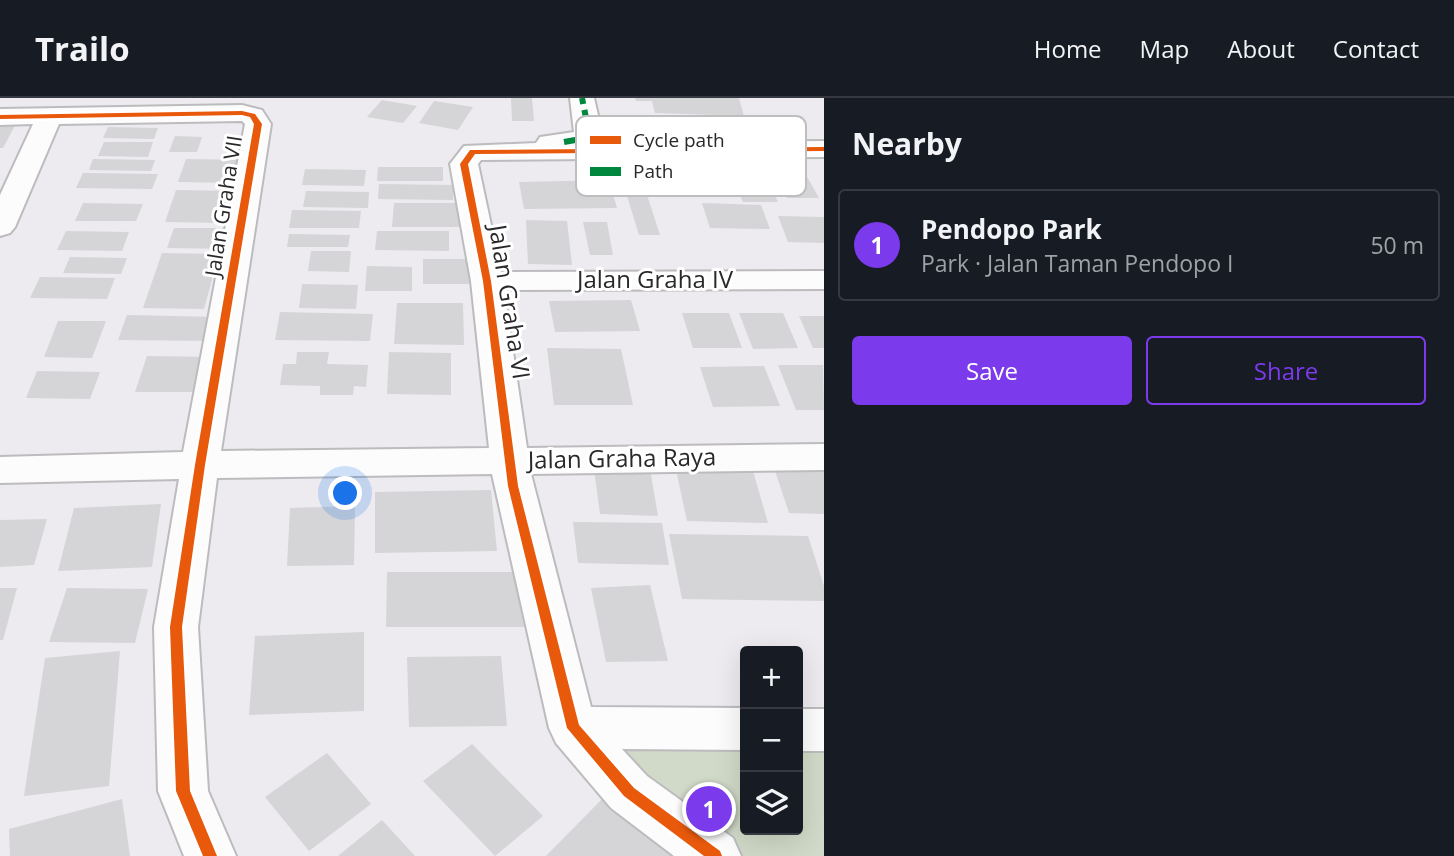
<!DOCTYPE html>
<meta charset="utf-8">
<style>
:root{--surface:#171b24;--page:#242831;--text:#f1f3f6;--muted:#9ea1a6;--line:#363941;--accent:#7c3aed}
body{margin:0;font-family:"Open Sans",sans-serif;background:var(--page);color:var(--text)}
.controls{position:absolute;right:21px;bottom:21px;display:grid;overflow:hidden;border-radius:7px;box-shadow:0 7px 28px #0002}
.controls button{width:63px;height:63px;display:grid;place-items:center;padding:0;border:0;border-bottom:2px solid var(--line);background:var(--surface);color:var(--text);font:35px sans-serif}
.you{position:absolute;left:346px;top:396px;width:24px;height:24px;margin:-18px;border:5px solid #fff;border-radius:50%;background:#1a73e8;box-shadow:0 0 0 10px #1a73e833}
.badge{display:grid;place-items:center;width:46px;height:46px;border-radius:50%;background:var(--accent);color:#fff;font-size:23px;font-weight:700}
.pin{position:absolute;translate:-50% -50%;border:4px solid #fff;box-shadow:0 2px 7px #0006}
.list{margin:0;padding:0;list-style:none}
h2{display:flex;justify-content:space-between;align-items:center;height:91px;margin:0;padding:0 28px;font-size:30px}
h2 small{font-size:23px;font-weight:400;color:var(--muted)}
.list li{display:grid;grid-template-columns:46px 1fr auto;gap:21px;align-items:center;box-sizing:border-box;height:112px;margin:0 14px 14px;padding:0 14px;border:2px solid var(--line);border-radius:7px}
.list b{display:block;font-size:26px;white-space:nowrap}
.list p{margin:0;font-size:23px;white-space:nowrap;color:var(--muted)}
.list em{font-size:23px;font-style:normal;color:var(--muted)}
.actions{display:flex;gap:14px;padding:21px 28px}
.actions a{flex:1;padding:16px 0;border:2px solid var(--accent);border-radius:7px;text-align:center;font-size:24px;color:var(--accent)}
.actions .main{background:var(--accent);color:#fff}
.icon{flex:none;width:38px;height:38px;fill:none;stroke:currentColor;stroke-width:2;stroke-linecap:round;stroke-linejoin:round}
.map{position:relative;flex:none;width:824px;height:758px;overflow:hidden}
header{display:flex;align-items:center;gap:42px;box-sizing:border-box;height:98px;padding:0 35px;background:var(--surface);border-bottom:2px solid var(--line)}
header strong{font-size:33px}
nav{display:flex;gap:38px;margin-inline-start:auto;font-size:24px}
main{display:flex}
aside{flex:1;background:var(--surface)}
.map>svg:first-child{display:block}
</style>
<header>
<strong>Trailo</strong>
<nav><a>Home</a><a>Map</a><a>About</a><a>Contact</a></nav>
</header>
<main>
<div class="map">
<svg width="824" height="758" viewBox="0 0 824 758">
<rect width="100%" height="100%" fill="#edebef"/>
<polygon fill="#d1d9c8" points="745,643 745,732 798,732 798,644 824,644 824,758 735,758 601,645"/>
<g fill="#d5d4d7">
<polygon points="511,0 532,0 534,23 512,23"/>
<polygon points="635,0 739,0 744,18 655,15 652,3 636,3"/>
<polygon points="382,2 417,8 403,25 367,19"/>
<polygon points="434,3 473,9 458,32 419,25"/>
<polygon points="0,22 18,22 3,50 0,50"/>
<polygon points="108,29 158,30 154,41 103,40"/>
<polygon points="175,38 202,39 197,54 169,54"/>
<polygon points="104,44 153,44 148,59 98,58"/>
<polygon points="93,61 155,62 151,73 89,72"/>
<polygon points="186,61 246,62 239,85 178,84"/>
<polygon points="771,68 801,68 819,100 787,100"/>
<polygon points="378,69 443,69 443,83 377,83"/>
<polygon points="727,69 762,69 778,104 743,104"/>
<polygon points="305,71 366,72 364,88 302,87"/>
<polygon points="83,75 158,76 152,91 76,90"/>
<polygon points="609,82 617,110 524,111 519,84"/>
<polygon points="379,86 453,87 453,102 378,101"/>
<polygon points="176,92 237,93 228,125 165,124"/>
<polygon points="306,93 369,94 368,110 303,109"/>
<polygon points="647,97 660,137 639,137 627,98"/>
<polygon points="83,105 143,106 136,123 75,123"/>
<polygon points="394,105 459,105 460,129 392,129"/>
<polygon points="702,105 761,107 770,131 710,130"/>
<polygon points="292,112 361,113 359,130 289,130"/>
<polygon points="778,118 824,119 824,145 788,144"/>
<polygon points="526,122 567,123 572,167 528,166"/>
<polygon points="583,124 607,124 613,157 590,157"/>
<polygon points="174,130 239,130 234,151 167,150"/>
<polygon points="66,133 129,134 122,153 57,152"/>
<polygon points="377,133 449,133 449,153 375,152"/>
<polygon points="289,136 350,137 348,149 287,149"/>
<polygon points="311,153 351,153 349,174 308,173"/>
<polygon points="162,155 219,156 204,211 143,210"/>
<polygon points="70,159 127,160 121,176 63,175"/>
<polygon points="423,161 473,161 474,186 423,186"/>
<polygon points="367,168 412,169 412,193 365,193"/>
<polygon points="40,179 115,180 107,201 30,200"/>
<polygon points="302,186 358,187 356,211 299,210"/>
<polygon points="631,202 640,233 555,234 549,203"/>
<polygon points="397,205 463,205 464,247 394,246"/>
<polygon points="280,214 373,216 370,243 275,242"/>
<polygon points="682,215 729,215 742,250 693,250"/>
<polygon points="739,215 783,215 798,250 753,251"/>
<polygon points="127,217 218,219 212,243 118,242"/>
<polygon points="799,218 824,218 824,250 813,250"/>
<polygon points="58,223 106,223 92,260 44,259"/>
<polygon points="547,250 621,251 633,307 554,307"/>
<polygon points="297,254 329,254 327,266 368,267 366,289 354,288 353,297 320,297 320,288 280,287 283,266 296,266"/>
<polygon points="389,254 451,255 451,297 387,296"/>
<polygon points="147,258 214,259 204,294 135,294"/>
<polygon points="778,267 823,267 824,312 796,312"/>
<polygon points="764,268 780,308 713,309 700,269"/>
<polygon points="37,273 100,274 90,301 26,300"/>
<polygon points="593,364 649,365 658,418 600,416"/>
<polygon points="774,370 824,370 824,416 789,415"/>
<polygon points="676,372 753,373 768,425 687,423"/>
<polygon points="491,392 497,453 375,455 375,394"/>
<polygon points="161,406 152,469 58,473 74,410"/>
<polygon points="355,408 354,467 287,468 290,410"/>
<polygon points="47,421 34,467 0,469 0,422"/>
<polygon points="573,424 662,425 669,467 578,465"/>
<polygon points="669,436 808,438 824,488 824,503 682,501"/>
<polygon points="387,474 519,474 524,529 386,529"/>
<polygon points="650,487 668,563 606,564 591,490"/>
<polygon points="0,490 17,490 3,542 0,542"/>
<polygon points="67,490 148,491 135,545 49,544"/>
<polygon points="364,534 364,613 249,617 255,538"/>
<polygon points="120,553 109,688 24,698 45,560"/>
<polygon points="501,558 507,628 409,629 407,559"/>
<polygon points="472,646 543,718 495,758 423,683"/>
<polygon points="327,655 371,706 309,753 265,699"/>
<polygon points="605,698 678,758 546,758"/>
<polygon points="122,701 130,758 10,758 9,731"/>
<polygon points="382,722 415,758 338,758"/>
</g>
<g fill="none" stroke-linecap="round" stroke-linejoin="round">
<defs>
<g id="minor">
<polygon points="570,0 594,0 601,30 596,45 824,43 824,59 481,62 478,66 501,174 824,173 824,191 504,192 527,350 824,346 824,372 531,376 591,609 745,610 745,652 622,651 647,678 733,740 741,758 674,758 611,710 556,645 549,630 492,376 217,380 198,529 208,693 236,758 184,758 158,693 154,529 179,381 0,385 0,359 183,354 245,26 242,23 59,26 15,129 10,135 0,138 0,97 33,26 0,27 0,11 242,7 262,12 271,26 221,353 489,350 471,183 450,66 464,48 536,45 540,39 574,34"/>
<rect x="798" y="611" width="26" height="42"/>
</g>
</defs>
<use href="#minor" stroke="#bcbbbd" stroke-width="4"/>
<use href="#minor" fill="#fcfcfd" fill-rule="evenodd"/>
<polyline stroke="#00873e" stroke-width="6" stroke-dasharray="13 6" stroke-linecap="butt" points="564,44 586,40 588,30 582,0"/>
<defs>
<g id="cycleway">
<polygon points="242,13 255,16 262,26 205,367 182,529 190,693 217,758 203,758 176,693 170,529 195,367 254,26 250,19 242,17 0,21 0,17"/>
<polygon points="824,49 824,53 475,56 468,66 491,183 518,388 579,627 634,690 720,753 722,758 704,758 624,698 567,630 508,388 483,183 460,66 470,52 473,52"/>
</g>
</defs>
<use href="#cycleway" stroke="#fff" stroke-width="5"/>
<use href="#cycleway" fill="#e8590c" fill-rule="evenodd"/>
</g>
<g text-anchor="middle" stroke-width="6" stroke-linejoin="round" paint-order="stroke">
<g font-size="21" fill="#29282a" stroke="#fff">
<text transform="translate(224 108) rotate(-81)" y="7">Jalan Graha VII</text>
</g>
<g font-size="24" fill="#29282a" stroke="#fff">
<text x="655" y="190">Jalan Graha IV</text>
<text transform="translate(509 204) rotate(81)" y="8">Jalan Graha VI</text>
<text transform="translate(622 361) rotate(-1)" y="8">Jalan Graha Raya</text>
</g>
</g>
<rect x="576" y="18" width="230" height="80" rx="10" fill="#fff" stroke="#bfbebf" stroke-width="2"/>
<rect x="590" y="38" width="31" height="8" fill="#e8590c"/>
<rect x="590" y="69" width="31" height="9" fill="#00873e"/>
<g font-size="19" fill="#29282a">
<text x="633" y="49">Cycle path</text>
<text x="633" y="80">Path</text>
</g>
</svg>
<div class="controls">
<button>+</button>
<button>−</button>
<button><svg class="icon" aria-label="layers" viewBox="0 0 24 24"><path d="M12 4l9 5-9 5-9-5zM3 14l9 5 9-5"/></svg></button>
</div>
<div class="you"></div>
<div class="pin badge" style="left:709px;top:711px">1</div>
</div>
<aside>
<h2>Nearby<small></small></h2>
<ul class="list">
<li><span class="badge">1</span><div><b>Pendopo Park</b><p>Park · Jalan Taman Pendopo I</p></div><em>50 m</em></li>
</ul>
<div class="actions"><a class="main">Save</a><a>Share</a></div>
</aside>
</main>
